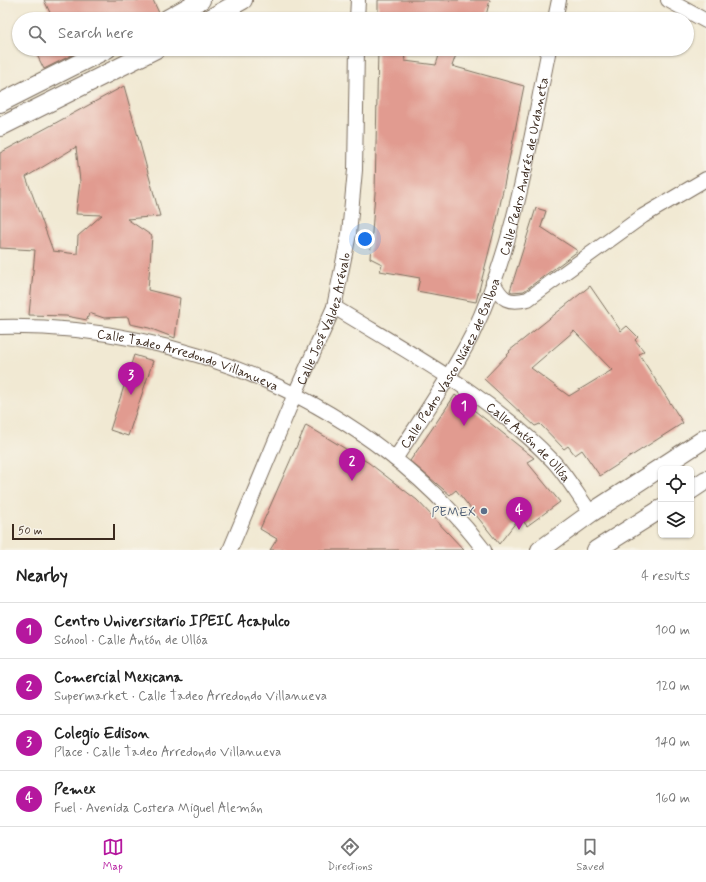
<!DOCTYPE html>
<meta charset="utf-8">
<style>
:root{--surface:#fff;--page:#f6f6f6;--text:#222;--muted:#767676;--line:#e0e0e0;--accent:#b5179e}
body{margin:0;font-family:Mynerve,sans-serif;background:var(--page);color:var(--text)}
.controls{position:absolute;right:12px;bottom:12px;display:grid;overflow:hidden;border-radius:6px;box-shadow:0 1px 3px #0004}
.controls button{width:36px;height:36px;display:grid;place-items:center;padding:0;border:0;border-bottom:1px solid var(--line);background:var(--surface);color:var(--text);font:20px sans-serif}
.scale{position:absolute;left:12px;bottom:10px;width:103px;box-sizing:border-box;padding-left:4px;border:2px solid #3b2a1e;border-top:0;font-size:11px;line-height:14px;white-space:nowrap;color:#3b2a1e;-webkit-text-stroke:3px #f7f3e8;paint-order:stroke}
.you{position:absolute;left:365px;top:239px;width:14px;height:14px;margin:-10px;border:3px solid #fff;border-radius:50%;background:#1a73e8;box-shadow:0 0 0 6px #1a73e833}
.badge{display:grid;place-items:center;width:26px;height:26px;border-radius:50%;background:var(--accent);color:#fff;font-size:13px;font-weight:700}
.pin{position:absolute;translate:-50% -33px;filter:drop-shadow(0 1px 2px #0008)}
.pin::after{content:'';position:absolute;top:21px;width:14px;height:12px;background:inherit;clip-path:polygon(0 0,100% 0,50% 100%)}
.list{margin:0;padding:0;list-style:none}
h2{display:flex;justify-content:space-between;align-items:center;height:52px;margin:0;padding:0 16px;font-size:17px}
h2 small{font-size:13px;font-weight:400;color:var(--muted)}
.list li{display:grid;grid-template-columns:26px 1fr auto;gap:12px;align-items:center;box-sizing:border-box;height:56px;padding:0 16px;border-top:1px solid var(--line)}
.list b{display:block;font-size:15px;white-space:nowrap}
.list p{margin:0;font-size:13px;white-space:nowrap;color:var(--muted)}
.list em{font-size:13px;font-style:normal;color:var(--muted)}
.icon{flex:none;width:22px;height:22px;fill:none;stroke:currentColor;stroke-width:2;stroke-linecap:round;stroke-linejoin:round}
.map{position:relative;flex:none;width:706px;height:550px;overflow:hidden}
.search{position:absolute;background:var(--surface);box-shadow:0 1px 3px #0004;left:12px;right:12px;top:12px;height:44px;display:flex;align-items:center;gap:10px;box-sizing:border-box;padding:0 14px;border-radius:22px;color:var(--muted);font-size:15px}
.sheet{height:276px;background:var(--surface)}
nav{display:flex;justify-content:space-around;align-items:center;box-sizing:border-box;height:56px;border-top:1px solid var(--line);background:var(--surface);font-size:11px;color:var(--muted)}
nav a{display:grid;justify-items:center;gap:2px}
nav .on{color:var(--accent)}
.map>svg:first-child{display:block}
</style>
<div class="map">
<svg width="706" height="550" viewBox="0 0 706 550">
<rect width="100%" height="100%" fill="#f7f3e8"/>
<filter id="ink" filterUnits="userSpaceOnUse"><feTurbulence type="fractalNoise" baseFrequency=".025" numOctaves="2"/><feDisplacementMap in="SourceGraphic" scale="8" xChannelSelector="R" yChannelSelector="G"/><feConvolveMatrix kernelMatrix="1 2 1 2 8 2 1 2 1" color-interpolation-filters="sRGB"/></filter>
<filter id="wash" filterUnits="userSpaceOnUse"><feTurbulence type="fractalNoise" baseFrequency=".012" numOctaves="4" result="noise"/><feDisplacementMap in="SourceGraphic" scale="16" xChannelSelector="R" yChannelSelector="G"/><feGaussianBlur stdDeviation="0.9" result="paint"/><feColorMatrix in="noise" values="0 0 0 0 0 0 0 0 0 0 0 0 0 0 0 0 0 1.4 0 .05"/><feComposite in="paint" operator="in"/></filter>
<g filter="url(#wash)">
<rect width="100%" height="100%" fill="#f1e9d3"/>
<g id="blocks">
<g fill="#e19b90" fill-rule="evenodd">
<polygon points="44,0 153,0 159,13 157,19 53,19"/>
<polygon points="378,0 490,0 485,19 378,19"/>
<polygon points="34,49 84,49 44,69"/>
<polygon points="378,49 397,49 396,52 404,53 405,61 436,65 441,49 458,49 452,66 524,86 497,220 476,302 417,291 420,278 380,271 382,264 370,258 375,193"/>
<path d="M 124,86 L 160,216 L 127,219 L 152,236 L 148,290 L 180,298 L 175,338 L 149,328 L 130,324 L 128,317 L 104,318 L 89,313 L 87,320 L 66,316 L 29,315 L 35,250 L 0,248 L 0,153 ZM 76,147 L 80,181 L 76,214 L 102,215 L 78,236 L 77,254 L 53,251 L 26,177 Z"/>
<polygon points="536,208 546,211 541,227 578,251 524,291 512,292 510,291"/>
<path d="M 590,286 L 621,331 L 627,326 L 638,337 L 635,340 L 644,351 L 639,354 L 683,423 L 600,476 L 582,450 L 575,455 L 568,446 L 564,449 L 540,424 L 535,426 L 484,379 L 510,352 L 509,351 ZM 574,331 L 612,370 L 569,396 L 531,368 Z"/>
<polygon points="134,355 153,361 128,436 110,430"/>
<polygon points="455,395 534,458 527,462 560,502 527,526 520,517 499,544 456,490 450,495 410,461"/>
<polygon points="306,425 369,463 417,500 464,550 270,550 277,539 260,529"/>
</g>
</g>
</g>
<g filter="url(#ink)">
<use href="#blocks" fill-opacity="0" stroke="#7b6d5d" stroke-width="1"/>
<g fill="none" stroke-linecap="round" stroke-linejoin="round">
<defs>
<g id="minor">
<polyline points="668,0 706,21"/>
<polyline points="357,19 358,0"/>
<polyline points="555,19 559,0"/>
<path d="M 493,282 C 502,300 508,304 528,299 L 643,216 L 706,179"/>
<path id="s1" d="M 334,307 C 409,353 491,396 553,461 C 567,476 578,496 591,513"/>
<path id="s2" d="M 0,327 C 181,323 373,403 484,550"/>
<path id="s3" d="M 395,459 C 421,419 450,378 472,335 C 515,246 529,146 549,49"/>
<path id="s4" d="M 230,550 L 295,394 L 334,307 L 349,234 L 355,170 L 357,49"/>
</g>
<g id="major">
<polyline points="167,19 201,0"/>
<polyline points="209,19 243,0"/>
<polyline points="0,103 107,49"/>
<polyline points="0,127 156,49"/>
<polyline points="691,490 706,480"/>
<polyline points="540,550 591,513 706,438"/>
<polyline points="596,550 661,509"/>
</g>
</defs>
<use href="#minor" stroke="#7b6d5d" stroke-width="16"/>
<use href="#major" stroke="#7b6d5d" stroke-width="20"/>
<use href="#minor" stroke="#fff" stroke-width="14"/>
<use href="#major" stroke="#fff" stroke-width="18"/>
</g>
</g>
<circle fill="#5c6f8a" stroke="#f7f3e8" stroke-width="1.5" cx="484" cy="511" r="4"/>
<g text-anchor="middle" stroke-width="3" stroke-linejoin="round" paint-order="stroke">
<g font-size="13" fill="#3b2a1e" stroke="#f7f3e8">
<text dy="5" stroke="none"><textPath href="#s3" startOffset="323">Calle Pedro Andrés de Urdaneta</textPath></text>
<text dy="5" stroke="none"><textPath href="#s4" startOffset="250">Calle José Valdez Arévalo</textPath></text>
<text dy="5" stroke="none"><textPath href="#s2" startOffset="192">Calle Tadeo Arredondo Villanueva</textPath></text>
<text dy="5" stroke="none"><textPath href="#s3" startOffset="111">Calle Pedro Vasco Núñez de Balboa</textPath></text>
<text dy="5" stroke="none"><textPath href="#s1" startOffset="238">Calle Antón de Ullóa</textPath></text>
</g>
<g font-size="13" fill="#4e5e75" stroke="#f7f3e8" text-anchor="end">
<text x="476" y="516">PEMEX</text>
</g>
</g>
</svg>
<div class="controls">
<button><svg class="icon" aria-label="locate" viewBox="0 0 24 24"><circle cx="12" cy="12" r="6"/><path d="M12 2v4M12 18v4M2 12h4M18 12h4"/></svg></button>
<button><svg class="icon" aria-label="layers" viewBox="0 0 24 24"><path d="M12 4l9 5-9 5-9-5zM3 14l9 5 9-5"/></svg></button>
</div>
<div class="scale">50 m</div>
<div class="you"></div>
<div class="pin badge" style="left:464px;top:426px">1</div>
<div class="pin badge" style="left:352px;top:481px">2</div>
<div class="pin badge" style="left:131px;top:395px">3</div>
<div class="pin badge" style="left:519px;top:530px">4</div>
<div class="search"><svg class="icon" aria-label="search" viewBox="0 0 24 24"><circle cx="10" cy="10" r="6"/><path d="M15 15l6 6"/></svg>Search here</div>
</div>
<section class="sheet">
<h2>Nearby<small>4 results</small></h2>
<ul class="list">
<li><span class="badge">1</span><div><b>Centro Universitario IPEIC Acapulco</b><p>School · Calle Antón de Ullóa</p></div><em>100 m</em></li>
<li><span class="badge">2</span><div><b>Comercial Mexicana</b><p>Supermarket · Calle Tadeo Arredondo Villanueva</p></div><em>120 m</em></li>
<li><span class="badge">3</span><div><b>Colegio Edison</b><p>Place · Calle Tadeo Arredondo Villanueva</p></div><em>140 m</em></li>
<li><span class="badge">4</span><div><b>Pemex</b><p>Fuel · Avenida Costera Miguel Alemán</p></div><em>160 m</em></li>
</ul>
</section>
<nav>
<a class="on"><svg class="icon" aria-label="map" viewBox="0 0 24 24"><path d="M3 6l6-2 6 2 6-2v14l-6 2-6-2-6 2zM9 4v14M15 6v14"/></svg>Map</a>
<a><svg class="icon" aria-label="directions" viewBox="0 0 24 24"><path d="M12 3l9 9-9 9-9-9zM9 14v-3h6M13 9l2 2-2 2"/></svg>Directions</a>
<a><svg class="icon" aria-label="saved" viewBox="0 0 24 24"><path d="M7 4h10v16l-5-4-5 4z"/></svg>Saved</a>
</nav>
